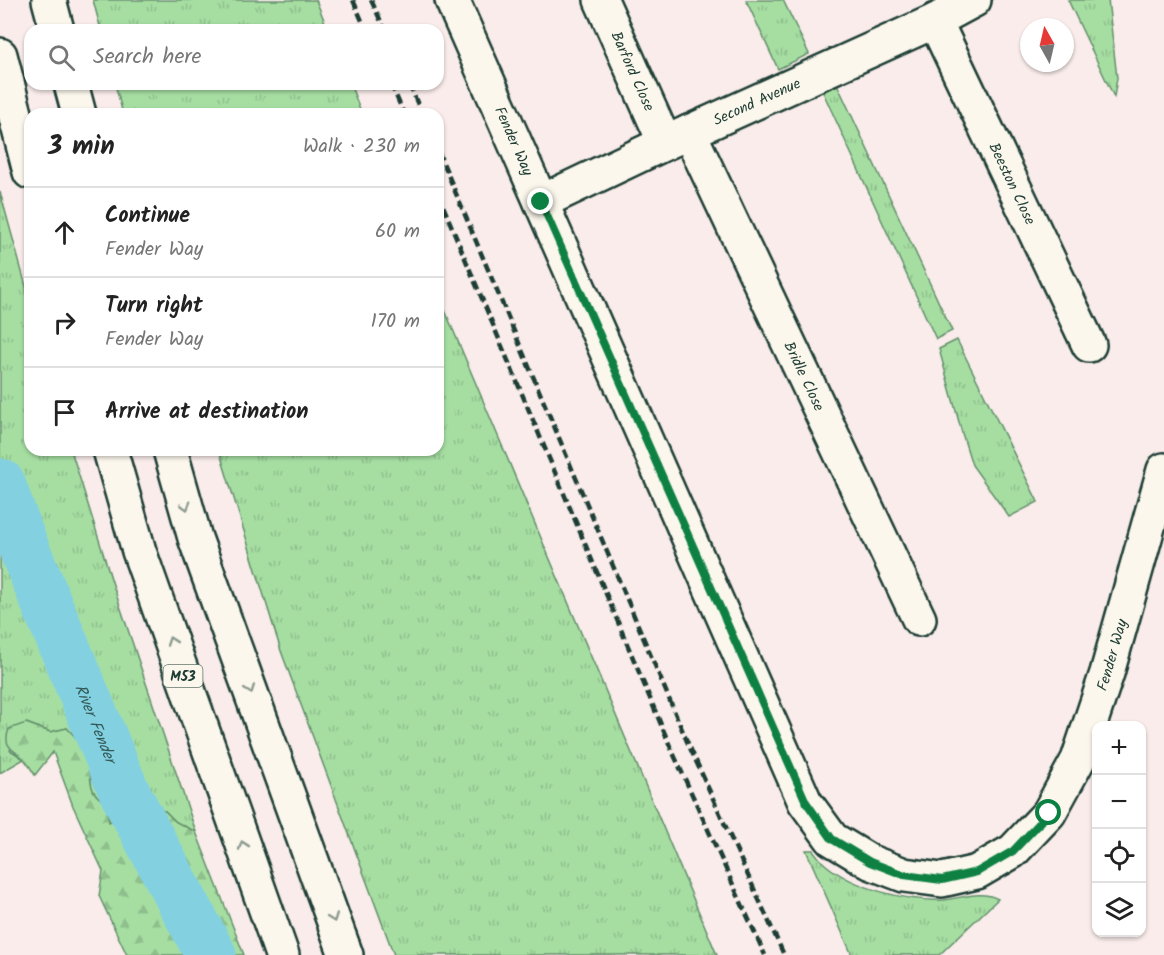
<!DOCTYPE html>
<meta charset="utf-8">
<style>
:root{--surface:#fff;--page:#f6f6f6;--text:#222;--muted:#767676;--line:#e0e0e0}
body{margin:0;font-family:Kalam,sans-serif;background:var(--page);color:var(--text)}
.controls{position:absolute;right:18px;bottom:18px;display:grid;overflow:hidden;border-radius:12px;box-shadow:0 2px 4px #0004}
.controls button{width:54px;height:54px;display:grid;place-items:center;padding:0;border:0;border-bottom:2px solid var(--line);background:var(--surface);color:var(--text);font:30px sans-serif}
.compass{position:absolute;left:1020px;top:18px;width:54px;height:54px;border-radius:50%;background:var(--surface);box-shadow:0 2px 4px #0004;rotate:352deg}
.stop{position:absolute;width:18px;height:18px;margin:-14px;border:4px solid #0b8043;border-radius:50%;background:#fff}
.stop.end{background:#0b8043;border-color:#fff;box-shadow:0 2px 6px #0008}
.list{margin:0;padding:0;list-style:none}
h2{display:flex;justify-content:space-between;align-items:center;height:78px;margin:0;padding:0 24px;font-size:26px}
h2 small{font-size:20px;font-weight:400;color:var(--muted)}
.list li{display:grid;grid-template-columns:39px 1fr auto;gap:18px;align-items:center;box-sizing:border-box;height:90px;padding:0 24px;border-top:2px solid var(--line)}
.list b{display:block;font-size:22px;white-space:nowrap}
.list p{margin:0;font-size:20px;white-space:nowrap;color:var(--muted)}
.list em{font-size:20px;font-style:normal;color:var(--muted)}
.icon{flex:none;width:33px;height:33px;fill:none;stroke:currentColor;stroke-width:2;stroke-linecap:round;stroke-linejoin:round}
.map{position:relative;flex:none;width:1164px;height:955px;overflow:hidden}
.search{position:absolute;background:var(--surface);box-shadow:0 2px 4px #0004;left:24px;top:24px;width:420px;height:66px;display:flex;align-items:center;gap:15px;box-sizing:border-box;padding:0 21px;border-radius:18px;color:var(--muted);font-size:22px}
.panel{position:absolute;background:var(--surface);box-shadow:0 2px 4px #0004;left:24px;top:108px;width:420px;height:348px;border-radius:18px}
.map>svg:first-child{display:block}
</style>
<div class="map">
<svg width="1164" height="955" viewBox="0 0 1164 955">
<defs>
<pattern id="grass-tufts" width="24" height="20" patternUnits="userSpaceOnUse" patternTransform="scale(1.5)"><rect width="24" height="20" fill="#a6dea2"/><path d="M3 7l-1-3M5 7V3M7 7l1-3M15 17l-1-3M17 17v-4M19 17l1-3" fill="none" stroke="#8ebf8c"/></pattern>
<pattern id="forest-firs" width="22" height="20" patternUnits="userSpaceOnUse" patternTransform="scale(1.5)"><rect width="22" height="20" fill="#a6dea2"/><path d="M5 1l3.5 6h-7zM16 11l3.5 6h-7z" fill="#8ebf8c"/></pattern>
</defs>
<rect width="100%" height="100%" fill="#f9ecea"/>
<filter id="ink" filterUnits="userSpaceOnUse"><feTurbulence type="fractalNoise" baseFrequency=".0167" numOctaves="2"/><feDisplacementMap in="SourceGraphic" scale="12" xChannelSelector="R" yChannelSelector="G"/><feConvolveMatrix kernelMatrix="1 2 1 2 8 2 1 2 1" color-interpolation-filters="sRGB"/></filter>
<g filter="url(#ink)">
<g fill="url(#grass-tufts)" stroke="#628e6b" stroke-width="1.5">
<polygon points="93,0 316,0 328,30 101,30"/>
<polygon points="746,0 783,0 809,54 778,69"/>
<polygon points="1068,0 1108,0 1117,78 1114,97"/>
<polygon points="115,84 350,84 362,114 123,114"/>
<polygon points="837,84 952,331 936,339 822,90"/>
<path d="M 0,192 L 30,301 L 30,450 L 71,450 L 114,588 L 196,832 L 176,822 L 165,811 L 109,822 L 106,803 C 82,789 96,779 87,762 C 82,750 74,739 67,728 L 50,732 L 26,723 L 10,750 L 24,759 L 0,773 Z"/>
<polygon points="438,294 717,955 394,955 281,651 219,450 438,450"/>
<polygon points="957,340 1038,502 1009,517 972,465 962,433 939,349"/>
<path d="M 813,850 C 817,855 821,861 826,865 C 854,888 907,902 944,900 C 962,898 981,890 998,899 L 939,955 L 852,955 L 806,850 Z"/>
</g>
<path fill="url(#forest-firs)" stroke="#628e6b" stroke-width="1.5" d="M 26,723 L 50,732 L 67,728 C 77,738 87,751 89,766 C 92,784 88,792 106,803 L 109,822 L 145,808 L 165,811 L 176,822 L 196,832 L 244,955 L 127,955 L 99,896 L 103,871 L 73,806 L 53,752 L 35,775 C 32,770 28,764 24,759 C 13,749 2,747 9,729 Z"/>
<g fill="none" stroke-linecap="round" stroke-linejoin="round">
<path stroke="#83d0e1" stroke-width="51" id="s1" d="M 0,484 L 18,534 L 124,791 L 211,955"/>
<defs>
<g id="street">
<path id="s2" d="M 452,0 L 805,802 L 832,839 L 870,862 L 904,875 L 942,880 L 977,872 L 1013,851 L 1049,813 L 1078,760 L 1107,673 L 1164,470"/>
<path id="s3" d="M 601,0 L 665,143"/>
<path id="s4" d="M 935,21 L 1089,345"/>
<path id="s5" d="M 689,132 L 919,619"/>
<path id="s6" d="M 541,202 L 665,143 L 935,21 L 974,0"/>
</g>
<g id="highway">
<polyline points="49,0 57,30"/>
<polyline points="0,55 30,172"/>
<polyline points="71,84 79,114"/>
<polyline points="110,450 139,551 282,955"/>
<polyline points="170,450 195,538 346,955"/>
</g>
</defs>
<use href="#street" stroke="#1f3d34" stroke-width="38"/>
<use href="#highway" stroke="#1f3d34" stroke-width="38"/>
<use href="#street" stroke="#fbf7ec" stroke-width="33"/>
<use href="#highway" stroke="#fbf7ec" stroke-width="33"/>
<g stroke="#1f3d34" stroke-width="4.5" stroke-dasharray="9 4.5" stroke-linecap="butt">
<polyline points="353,0 366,30"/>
<polyline points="371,0 385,30"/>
<polyline points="391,84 404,114"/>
<polyline points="409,84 422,114"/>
<polyline points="438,151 686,739 784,955"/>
<polyline points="438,194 670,746 765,955"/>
</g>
</g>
<defs><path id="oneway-chevron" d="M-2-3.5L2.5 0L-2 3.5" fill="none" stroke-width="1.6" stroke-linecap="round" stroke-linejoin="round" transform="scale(1.5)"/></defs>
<g stroke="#8d9a90">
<use href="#oneway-chevron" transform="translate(186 506) rotate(74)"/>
<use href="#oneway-chevron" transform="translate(171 641) rotate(-109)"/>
<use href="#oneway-chevron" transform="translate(250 690) rotate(70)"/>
<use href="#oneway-chevron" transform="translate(243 845) rotate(-109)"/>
<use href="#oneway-chevron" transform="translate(333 918) rotate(70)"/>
</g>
</g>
<g fill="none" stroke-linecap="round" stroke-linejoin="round" filter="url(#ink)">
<polyline stroke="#0b8043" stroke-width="8" points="541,202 806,802 832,839 870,862 904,875 942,880 977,872 1013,851 1049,813"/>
</g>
<g text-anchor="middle" stroke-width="5" stroke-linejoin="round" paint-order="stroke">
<rect fill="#fbf7ec" stroke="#61756b" stroke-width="1.5" x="163.5" y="665" width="39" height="22" rx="4.5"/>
<g font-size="14" font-weight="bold" fill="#1f3d34">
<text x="183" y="681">M53</text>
</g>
<g font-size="15" fill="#1f3d34" stroke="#fbf7ec">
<text dy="5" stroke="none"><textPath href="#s3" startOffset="78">Barford Close</textPath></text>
<text dy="5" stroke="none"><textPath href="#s6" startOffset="238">Second Avenue</textPath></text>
<text dy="5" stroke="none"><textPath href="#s2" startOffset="154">Fender Way</textPath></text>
<text dy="5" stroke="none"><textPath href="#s4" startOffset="180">Beeston Close</textPath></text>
<text dy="5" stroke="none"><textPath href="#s5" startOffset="270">Bridle Close</textPath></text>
<text dy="5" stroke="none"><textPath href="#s2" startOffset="1342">Fender Way</textPath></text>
</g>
<g font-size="16" font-style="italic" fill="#335a57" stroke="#fbf7ec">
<text dy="6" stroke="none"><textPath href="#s1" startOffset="258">River Fender</textPath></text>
</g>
</g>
</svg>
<div class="controls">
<button>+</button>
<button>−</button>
<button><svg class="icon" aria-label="locate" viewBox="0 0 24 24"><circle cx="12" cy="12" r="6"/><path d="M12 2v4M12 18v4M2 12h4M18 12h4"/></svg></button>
<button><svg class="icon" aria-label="layers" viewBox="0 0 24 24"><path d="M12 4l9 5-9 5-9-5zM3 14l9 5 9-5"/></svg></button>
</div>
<svg class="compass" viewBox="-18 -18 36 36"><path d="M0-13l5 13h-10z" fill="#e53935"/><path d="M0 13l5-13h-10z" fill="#767676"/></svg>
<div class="stop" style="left:1049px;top:813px"></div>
<div class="stop end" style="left:541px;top:202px"></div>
<div class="search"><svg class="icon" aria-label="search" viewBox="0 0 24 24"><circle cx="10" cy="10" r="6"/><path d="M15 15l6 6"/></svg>Search here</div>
<section class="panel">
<h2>3 min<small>Walk · 230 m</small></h2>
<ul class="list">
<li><svg class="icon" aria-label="ahead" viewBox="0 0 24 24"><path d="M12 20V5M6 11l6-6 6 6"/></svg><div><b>Continue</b><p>Fender Way</p></div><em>60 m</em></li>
<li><svg class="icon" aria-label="right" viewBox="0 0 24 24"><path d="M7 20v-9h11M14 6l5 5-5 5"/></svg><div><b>Turn right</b><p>Fender Way</p></div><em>170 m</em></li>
<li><svg class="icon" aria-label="arrive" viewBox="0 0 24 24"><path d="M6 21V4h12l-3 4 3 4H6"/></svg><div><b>Arrive at destination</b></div></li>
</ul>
</section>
</div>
